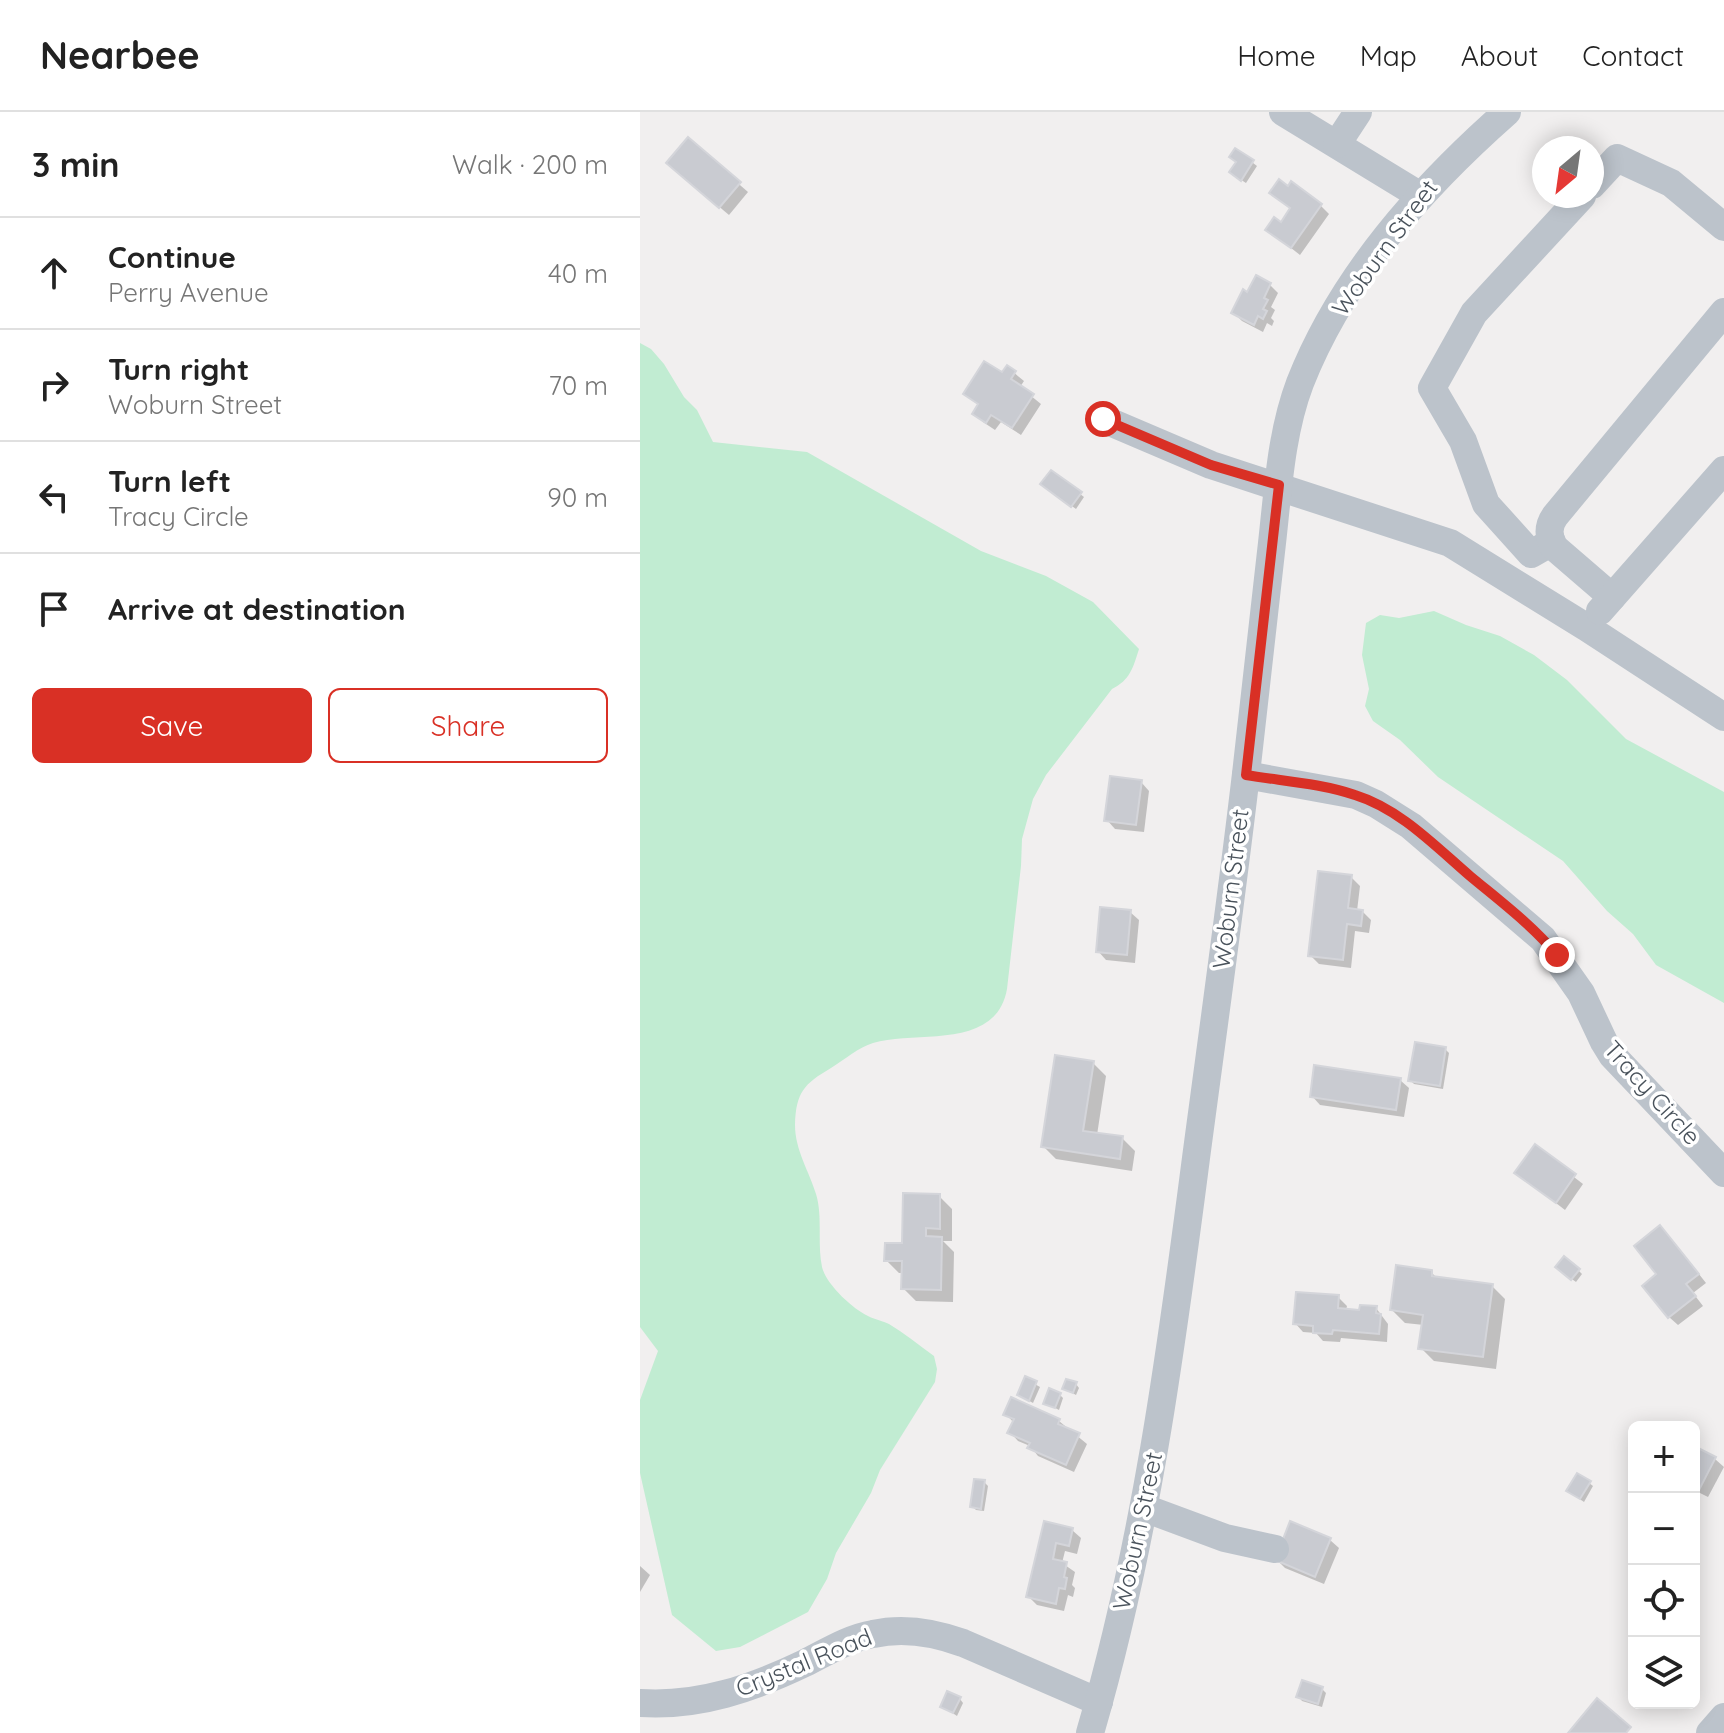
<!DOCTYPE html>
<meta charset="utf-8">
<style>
:root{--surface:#fff;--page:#f6f6f6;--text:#222;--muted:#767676;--line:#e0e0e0;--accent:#d93025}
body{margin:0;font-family:Quicksand,sans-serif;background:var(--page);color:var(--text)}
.controls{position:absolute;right:24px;bottom:24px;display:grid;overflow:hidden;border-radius:12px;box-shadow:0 4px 20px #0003}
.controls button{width:72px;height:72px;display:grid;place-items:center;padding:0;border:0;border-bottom:2px solid var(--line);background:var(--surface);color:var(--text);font:40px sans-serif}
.compass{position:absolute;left:892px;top:24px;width:72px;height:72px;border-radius:50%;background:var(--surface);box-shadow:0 4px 20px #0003;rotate:209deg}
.stop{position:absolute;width:24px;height:24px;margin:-18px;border:6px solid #d93025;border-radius:50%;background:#fff}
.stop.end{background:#d93025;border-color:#fff;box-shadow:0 2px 8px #0008}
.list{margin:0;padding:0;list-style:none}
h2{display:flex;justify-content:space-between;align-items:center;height:104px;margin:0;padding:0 32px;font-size:34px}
h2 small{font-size:26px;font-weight:400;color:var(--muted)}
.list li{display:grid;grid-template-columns:52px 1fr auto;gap:24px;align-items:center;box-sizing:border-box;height:112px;padding:0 32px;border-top:2px solid var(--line)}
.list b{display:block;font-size:30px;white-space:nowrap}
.list p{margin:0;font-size:26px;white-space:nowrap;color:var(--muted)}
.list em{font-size:26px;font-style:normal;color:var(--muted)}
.actions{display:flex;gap:16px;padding:24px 32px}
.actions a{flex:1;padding:18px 0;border:2px solid var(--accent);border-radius:12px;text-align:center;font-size:28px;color:var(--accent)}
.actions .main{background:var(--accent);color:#fff}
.icon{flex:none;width:44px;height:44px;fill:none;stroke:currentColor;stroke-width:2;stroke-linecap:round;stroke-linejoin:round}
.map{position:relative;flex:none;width:1084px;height:1621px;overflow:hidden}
header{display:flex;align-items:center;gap:48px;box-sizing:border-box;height:112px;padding:0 40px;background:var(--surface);border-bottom:2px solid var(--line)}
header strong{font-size:38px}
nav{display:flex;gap:44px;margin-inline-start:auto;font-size:28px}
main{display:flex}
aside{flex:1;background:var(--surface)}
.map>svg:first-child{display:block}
</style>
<header>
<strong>Nearbee</strong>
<nav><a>Home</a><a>Map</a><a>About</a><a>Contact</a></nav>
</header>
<main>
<aside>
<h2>3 min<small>Walk · 200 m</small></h2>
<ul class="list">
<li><svg class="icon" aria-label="ahead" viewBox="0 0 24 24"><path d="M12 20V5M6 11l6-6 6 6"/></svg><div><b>Continue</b><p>Perry Avenue</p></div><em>40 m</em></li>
<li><svg class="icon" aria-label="right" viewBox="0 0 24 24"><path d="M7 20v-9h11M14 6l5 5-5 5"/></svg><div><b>Turn right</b><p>Woburn Street</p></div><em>70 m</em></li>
<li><svg class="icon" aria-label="left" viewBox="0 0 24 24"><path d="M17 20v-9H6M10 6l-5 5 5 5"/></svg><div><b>Turn left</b><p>Tracy Circle</p></div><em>90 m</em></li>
<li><svg class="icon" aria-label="arrive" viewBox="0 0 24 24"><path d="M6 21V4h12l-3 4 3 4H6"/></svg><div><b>Arrive at destination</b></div></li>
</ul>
<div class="actions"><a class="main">Save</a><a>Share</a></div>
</aside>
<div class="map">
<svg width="1084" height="1621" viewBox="0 0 1084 1621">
<rect width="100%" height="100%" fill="#f1efef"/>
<g fill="#c1ecd2">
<path d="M 0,231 L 11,237 L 24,252 L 44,285 L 57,298 L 73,330 L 167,340 L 341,439 L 406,464 L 453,490 L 499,537 C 493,556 490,568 472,577 L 406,663 L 393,687 L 382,727 L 381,754 L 367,877 C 356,939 277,918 233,931 C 219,935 204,948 191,956 C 164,972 156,980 155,1013 C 155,1038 169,1059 176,1082 C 183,1105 177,1131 182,1155 C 186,1171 207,1191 221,1200 C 229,1206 240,1208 249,1212 C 264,1221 279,1233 294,1244 L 297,1257 L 295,1270 L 240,1358 L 231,1381 L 196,1441 L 187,1467 L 168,1500 L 100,1535 L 76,1539 L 32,1503 L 0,1361 L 0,1288 L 18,1239 L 0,1215 Z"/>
<polygon points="794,499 826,513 860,524 894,543 927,568 986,627 1084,680 1084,891 1016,853 993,822 967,799 923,749 798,665 760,628 733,609 725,594 729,577 722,543 726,511 740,503 759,506"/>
</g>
<g fill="#0003">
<polygon points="48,28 108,80 89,103 37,59"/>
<polygon points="596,38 617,54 606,71 595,64 598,51"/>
<polygon points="632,81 681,94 689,102 660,143 628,118 641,113 652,98"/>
<polygon points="630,173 638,181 631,195 635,198 631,206 634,209 632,214 627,211 623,220 602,209 593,200 608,183"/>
<polygon points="367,255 384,269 380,275 401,292 381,323 361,310 355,318 343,310 335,302 340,294 325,282 362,262"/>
<polygon points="411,360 444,385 436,397 407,376"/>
<polygon points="501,670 509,679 504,720 475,717 467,708"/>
<polygon points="711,765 720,774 717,799 722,799 731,808 729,821 715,819 711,856 679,852 670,843"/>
<polygon points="490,800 499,808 495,851 466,848 458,839"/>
<polygon points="805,937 809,941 803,977 774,972 770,968"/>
<polygon points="453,951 466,964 457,1023 482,1026 495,1039 492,1059 416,1047 403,1034"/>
<polygon points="760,968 769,976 764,1005 680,993 672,984"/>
<polygon points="895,1035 943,1072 925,1098 877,1061"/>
<polygon points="299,1084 312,1097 312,1129 303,1129 314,1140 313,1190 276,1189 263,1176 264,1161 259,1161 246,1148 264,1133"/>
<polygon points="1029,1124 1066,1171 1053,1181 1063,1194 1038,1213 1029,1205 1019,1162"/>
<polygon points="938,1158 942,1162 936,1170 921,1159"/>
<polygon points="791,1160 798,1167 852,1174 865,1187 856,1257 794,1249 781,1236 784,1213 765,1211 752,1198"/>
<polygon points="698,1185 707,1194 706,1198 721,1200 736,1196 748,1212 747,1230 701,1226 700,1230 683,1229 676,1221 663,1220 655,1211"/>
<polygon points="386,1267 400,1275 393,1291 379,1283"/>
<polygon points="436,1272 439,1276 436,1283 425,1277"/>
<polygon points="420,1283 423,1286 419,1298 406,1291"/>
<polygon points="372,1288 419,1309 447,1332 434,1360 398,1344 390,1334 378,1329 370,1320 374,1311 366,1302"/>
<polygon points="1054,1336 1075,1347 1084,1355 1068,1385 1054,1378"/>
<polygon points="344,1370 348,1374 344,1399 336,1398 332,1394"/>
<polygon points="949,1371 953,1374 944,1390 928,1379"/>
<polygon points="405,1412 432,1418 441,1426 437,1442 425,1439 422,1451 435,1460 432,1473 435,1476 433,1485 428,1483 424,1499 397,1493 388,1484"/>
<polygon points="690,1428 699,1436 684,1472 645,1456 637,1448"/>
<polygon points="0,1454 10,1463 0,1480"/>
<polygon points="682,1577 686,1581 682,1595 662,1589 659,1585"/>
<polygon points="320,1587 323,1591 317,1604 302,1594"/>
</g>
<g fill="#c9cbd1" stroke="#d4d5da" stroke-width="2">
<polygon points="48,25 101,70 79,96 26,51"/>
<polygon points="595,36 614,48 601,69 589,60 596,50 589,45"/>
<polygon points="639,67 648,74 651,69 682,92 651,136 625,118 634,105 641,110 650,96 629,81"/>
<polygon points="616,163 631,171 624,186 628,188 623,197 627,199 623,207 618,204 614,213 591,201 603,177 607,180"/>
<polygon points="344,249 362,260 367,253 376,259 371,267 394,282 372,316 351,303 346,311 332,302 338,292 323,282"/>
<polygon points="411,358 442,380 431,395 400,372"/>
<polygon points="470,664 502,668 496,713 464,709"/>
<polygon points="678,759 712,763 708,796 723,798 721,814 707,812 703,848 668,844"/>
<polygon points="460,795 491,798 487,843 456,840"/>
<polygon points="775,930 806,935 800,974 768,969"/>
<polygon points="415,943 454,949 443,1019 483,1024 480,1047 401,1035"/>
<polygon points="674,953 761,966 756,998 670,985"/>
<polygon points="895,1032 936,1062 916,1091 874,1061"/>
<polygon points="263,1081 300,1082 300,1117 286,1116 286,1124 302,1125 301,1178 261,1177 262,1149 244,1149 245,1131 262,1131"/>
<polygon points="1020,1113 1059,1162 1046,1172 1056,1184 1028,1206 1002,1174 1016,1162 994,1134"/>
<polygon points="924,1144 940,1157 931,1168 915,1155"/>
<polygon points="756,1153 792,1158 792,1164 853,1172 843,1245 778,1237 783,1203 750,1198"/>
<polygon points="656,1180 699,1183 698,1196 719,1198 720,1193 737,1194 736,1201 741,1202 739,1222 693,1218 692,1222 673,1221 673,1214 653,1212"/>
<polygon points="385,1264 397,1269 389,1289 377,1283"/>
<polygon points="426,1267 437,1270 433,1281 422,1277"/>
<polygon points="409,1276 421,1281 415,1296 403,1292"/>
<polygon points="371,1285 420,1307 418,1312 440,1321 426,1353 387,1336 390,1331 367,1321 374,1307 363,1303"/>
<polygon points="1054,1334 1076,1345 1059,1378 1054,1376"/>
<polygon points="937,1361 951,1369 940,1387 926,1379"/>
<polygon points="334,1367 345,1368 341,1397 330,1395"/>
<polygon points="404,1409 433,1416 429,1434 416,1431 413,1447 427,1450 424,1465 427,1466 425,1477 419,1476 416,1492 386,1485"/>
<polygon points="650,1409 691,1426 675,1465 635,1448"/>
<polygon points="662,1568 683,1575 678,1592 656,1585"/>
<polygon points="307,1579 321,1585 313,1601 300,1595"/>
<polygon points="957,1586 991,1615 986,1621 928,1621"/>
</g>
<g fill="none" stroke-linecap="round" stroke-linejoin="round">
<g stroke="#bcc3cb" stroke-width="28">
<polyline points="643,0 779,83"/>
<polyline points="697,32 718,0"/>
<polyline points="952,73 977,46 1031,71 1084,115"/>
<polyline points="463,307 571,353 810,431 946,515 1084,605"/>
<polyline points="912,430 891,442 846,392 823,329 792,276 834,201 942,84"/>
<path d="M 972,485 L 914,435 C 908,424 908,414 915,404 L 1084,200"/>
<polyline points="960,499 1084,358"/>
<polyline points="606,663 716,683 736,692 771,714 903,827 941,881 964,930 972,943 1084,1061"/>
<polyline points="504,1396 585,1426 635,1437"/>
<path d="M 0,1591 C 59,1595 113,1576 165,1551 C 187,1540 209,1526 233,1522 C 264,1515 293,1520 323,1531 L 459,1590"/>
<path d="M 450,1621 C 505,1433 531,1240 556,1046 C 573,918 591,790 606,662 C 615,585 623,508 632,431 C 638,378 641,321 660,271 C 702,164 782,75 867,0"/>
<polyline points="1070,1621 1084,1605"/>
</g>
</g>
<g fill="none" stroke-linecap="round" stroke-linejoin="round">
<path stroke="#d93025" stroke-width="10" d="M 463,307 L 571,353 L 639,373 L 606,663 C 641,669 680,671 715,683 C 760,697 795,734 830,764 C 860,789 892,813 917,843"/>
</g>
<g text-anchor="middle" stroke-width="7" stroke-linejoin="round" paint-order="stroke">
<g font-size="24" fill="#49525b" stroke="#fff">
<text transform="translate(745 136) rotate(-54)" y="8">Woburn Street</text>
<text transform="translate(591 777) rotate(-83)" y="8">Woburn Street</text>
<text transform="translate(1012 981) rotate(48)" y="8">Tracy Circle</text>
<text transform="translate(498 1419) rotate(-78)" y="8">Woburn Street</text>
<text transform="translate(164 1551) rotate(-22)" y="8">Crystal Road</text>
</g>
</g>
</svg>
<div class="controls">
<button>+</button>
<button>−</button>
<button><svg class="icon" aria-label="locate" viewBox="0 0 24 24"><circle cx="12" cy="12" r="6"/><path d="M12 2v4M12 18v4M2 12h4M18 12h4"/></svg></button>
<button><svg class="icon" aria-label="layers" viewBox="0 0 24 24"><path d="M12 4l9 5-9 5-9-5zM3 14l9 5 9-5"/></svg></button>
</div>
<svg class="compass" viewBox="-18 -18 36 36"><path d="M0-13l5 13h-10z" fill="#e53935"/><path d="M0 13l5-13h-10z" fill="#767676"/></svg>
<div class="stop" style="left:463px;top:307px"></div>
<div class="stop end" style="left:917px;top:843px"></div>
</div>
</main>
